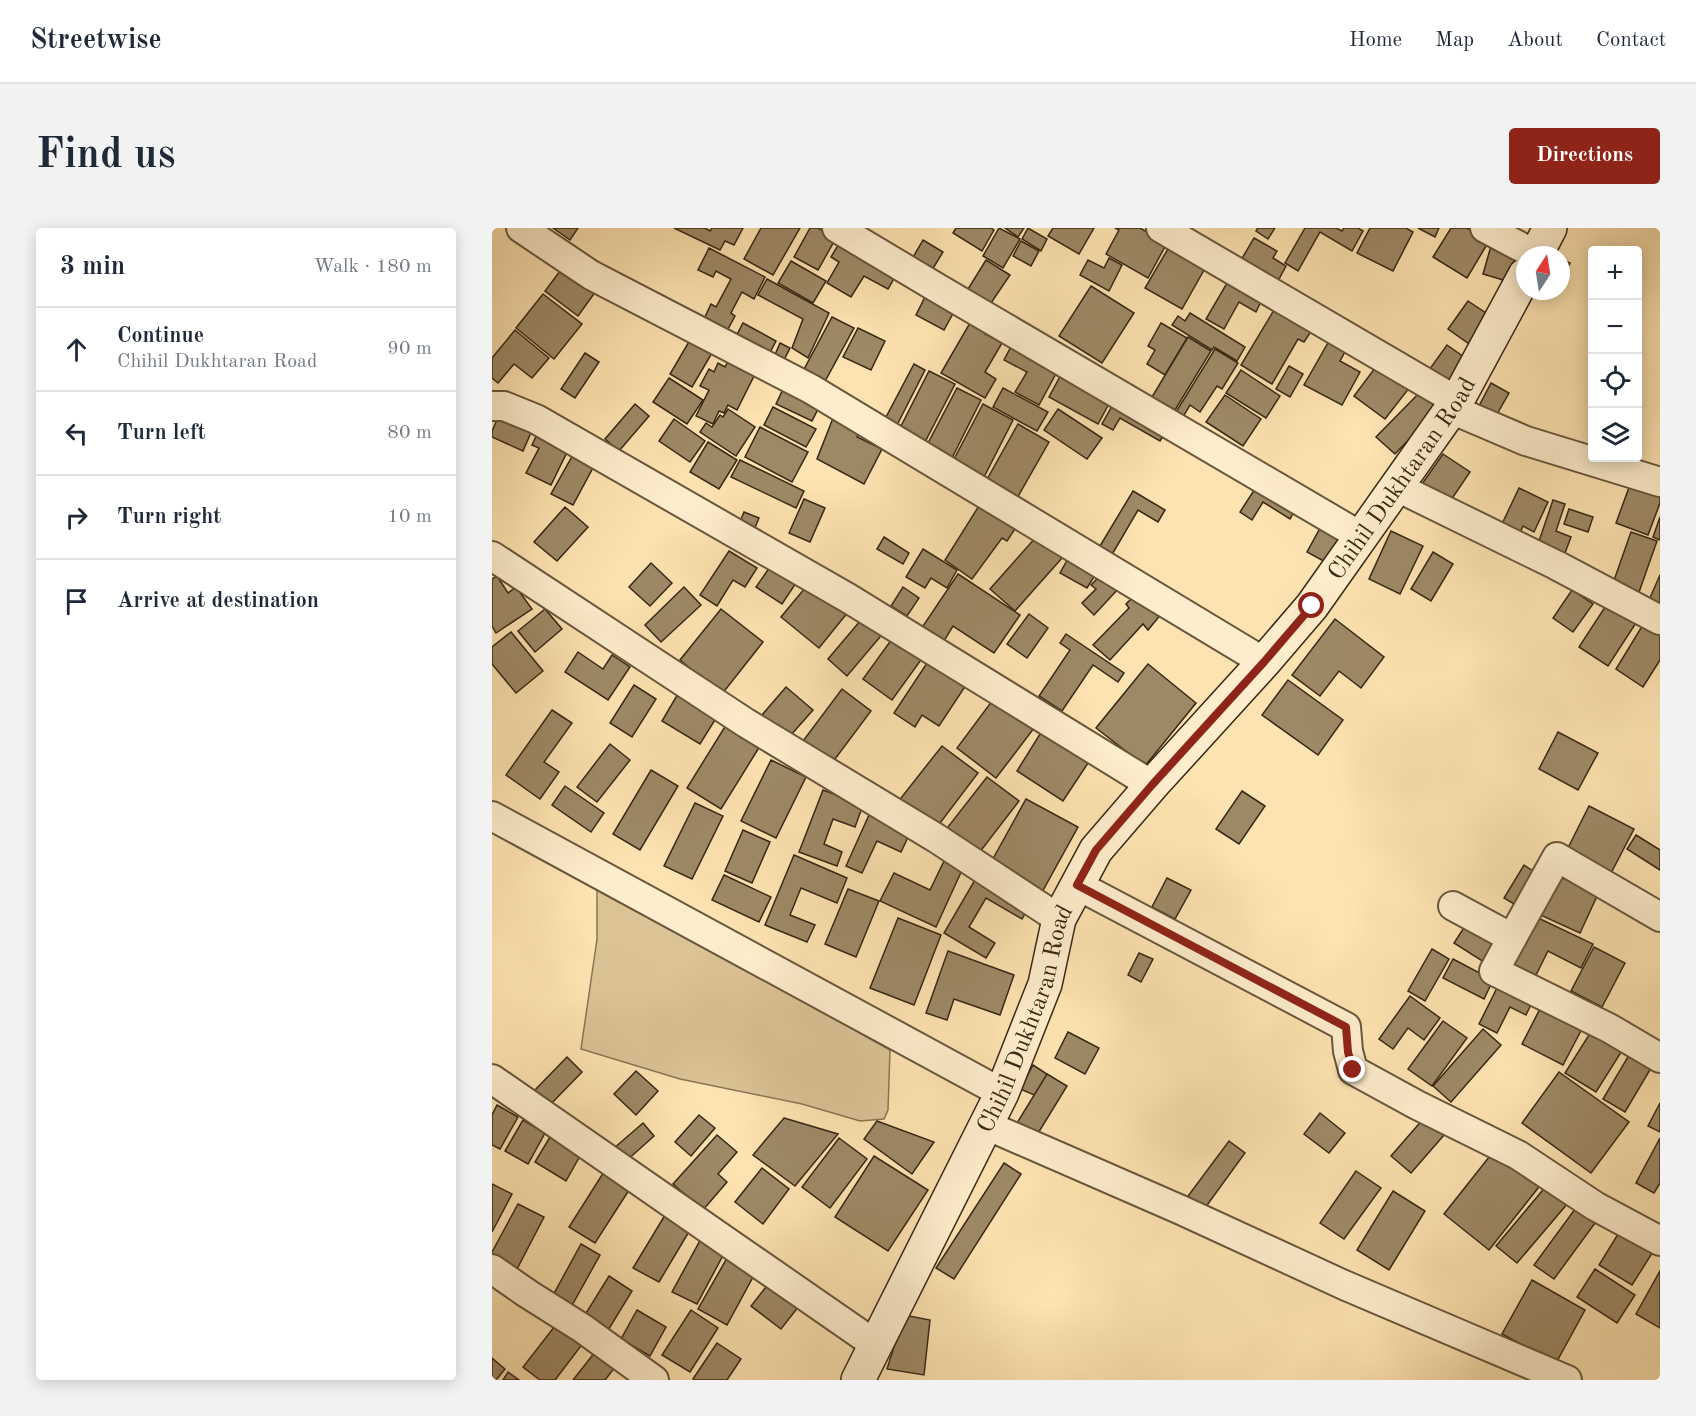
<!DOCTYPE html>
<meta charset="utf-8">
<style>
:root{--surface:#fff;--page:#f2f2f3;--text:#1f2937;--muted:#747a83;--line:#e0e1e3;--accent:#8f2418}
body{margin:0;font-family:"Old Standard TT",serif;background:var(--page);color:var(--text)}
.controls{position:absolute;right:18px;top:18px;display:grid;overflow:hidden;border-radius:6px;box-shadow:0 3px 15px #0003}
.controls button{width:54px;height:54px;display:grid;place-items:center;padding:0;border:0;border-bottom:2px solid var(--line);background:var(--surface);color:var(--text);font:30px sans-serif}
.compass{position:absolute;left:1024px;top:18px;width:54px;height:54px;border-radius:50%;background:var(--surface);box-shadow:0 3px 15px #0003;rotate:12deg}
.stop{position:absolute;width:18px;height:18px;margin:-14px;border:4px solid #8f2418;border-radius:50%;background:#fff}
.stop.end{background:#8f2418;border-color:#fff;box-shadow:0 2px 6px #0008}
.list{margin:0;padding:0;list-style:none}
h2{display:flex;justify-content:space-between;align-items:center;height:78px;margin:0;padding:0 24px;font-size:26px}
h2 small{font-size:20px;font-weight:400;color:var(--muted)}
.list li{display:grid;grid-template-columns:39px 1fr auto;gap:18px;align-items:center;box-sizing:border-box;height:84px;padding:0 24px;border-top:2px solid var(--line)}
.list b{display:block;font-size:22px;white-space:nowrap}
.list p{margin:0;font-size:20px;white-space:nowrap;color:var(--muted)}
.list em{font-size:20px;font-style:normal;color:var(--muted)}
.icon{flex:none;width:33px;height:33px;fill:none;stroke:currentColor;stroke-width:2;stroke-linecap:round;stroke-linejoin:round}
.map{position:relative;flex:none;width:1168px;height:1152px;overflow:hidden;border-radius:6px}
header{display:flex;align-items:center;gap:36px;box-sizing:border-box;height:84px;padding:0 30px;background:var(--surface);border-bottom:2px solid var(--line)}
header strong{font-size:28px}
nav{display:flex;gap:33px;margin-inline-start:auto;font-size:21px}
.intro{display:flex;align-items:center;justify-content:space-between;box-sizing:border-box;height:144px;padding:0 36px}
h1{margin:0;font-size:42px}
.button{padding:15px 27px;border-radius:6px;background:var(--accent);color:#fff;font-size:21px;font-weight:700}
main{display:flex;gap:36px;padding:0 36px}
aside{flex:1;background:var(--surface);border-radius:6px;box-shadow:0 3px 15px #0003}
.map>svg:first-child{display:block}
</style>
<header>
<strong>Streetwise</strong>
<nav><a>Home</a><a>Map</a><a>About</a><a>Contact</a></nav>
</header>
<div class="intro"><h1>Find us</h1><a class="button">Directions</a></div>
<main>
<aside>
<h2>3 min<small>Walk · 180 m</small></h2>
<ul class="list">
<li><svg class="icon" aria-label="ahead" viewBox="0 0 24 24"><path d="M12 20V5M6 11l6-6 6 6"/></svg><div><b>Continue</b><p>Chihil Dukhtaran Road</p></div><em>90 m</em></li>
<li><svg class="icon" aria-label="left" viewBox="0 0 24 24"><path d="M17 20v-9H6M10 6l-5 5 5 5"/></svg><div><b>Turn left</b></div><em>80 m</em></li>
<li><svg class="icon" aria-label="right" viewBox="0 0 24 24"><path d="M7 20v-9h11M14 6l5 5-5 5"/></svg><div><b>Turn right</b></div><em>10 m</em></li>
<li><svg class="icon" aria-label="arrive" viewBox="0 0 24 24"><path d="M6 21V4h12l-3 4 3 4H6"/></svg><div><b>Arrive at destination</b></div></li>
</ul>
</aside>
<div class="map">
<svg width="1168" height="1152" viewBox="0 0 1168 1152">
<rect width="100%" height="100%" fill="#fde3b1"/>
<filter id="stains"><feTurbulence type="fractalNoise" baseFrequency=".00333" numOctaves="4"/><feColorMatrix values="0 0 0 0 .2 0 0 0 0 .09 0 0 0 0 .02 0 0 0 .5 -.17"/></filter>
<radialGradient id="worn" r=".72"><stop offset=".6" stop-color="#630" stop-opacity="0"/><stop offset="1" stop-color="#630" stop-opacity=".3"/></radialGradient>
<polygon fill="#dbc396" stroke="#897555" stroke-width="1.5" points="105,656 398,822 396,882 392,891 368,893 310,876 188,851 89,821 105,711"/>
<g fill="#9e8966" stroke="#372714" stroke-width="1.5">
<polygon points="61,0 86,0 78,12"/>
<polygon points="182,0 213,0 218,3 220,0 251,0 242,17 233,13 228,22"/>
<polygon points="269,0 308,0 281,47 252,31"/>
<polygon points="318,0 326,0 344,10 326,42 302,29"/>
<polygon points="464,0 499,0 502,2 490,23 461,5"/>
<polygon points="507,0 528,11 511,40 491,28"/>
<polygon points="513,0 532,0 526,9"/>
<polygon points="536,0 555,11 549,23 530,11"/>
<polygon points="561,0 602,0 587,26 556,8"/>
<polygon points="623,0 648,0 675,15 656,50 614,26 627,2"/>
<polygon points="766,0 783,0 776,11 764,3"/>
<polygon points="813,0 844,0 850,3 852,0 866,0 871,3 860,23 828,4 806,43 793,35"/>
<polygon points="878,0 914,0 921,4 901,43 865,25"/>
<polygon points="926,0 947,0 943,9"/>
<polygon points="959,0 975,0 997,13 975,50 941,29"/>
<polygon points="762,10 785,23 781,30 794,38 786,53 749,32"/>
<polygon points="431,12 451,24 440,42 420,31"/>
<polygon points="529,13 547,23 539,38 521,28"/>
<polygon points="348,14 404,47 396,61 372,48 359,69 335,55 347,34 339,29"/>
<polygon points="680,14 716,35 690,81 653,60"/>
<polygon points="999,18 1029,27 1021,55 991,46"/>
<polygon points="217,20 273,49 262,71 250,64 239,85 243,88 235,103 212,91 219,76 224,79 239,51 224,43 221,49 206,42"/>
<polygon points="617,30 630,37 617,63 588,47 596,32 612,40"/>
<polygon points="1069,31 1078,35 1069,52"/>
<polygon points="494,32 518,47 499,75 476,61"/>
<polygon points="299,33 334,53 321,75 286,55"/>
<polygon points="71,39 104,63 86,88 53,63"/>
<polygon points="738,50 771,69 764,84 747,74 732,101 714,91"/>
<polygon points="275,51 337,85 316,130 300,120 311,91 266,67"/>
<polygon points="599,58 642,85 610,135 567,108"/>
<polygon points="435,65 464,80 452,102 424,87"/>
<polygon points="51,66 90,96 62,131 24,100"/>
<polygon points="976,73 1000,89 980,118 956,101"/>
<polygon points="785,77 822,99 812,114 806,111 780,156 749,137"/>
<polygon points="698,85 753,119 745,133 722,119 720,122 680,97 686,88 693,93"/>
<polygon points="482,88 498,97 493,106 510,115 493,144 504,151 493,170 449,145"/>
<polygon points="340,89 362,100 331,157 310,145"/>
<polygon points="251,95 284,113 275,130 242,112"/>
<polygon points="669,95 695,110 673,147 655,136 663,122 656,118"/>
<polygon points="366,100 393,113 379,142 351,129"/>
<polygon points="23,102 57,130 40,150 22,136 6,155 0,150 0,130"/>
<polygon points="696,109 719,123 683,182 660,169"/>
<polygon points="198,112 220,125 200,159 178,146"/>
<polygon points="837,113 854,122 848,133 868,144 850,177 812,157"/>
<polygon points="288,115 298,120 291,134 282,129"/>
<polygon points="521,115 567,140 547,177 523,164 535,144 512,132"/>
<polygon points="955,117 979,134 961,159 937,142"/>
<polygon points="723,121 746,135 730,161 725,158 708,184 698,177 691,189 684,184"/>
<polygon points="93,125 107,134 83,170 69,161"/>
<polygon points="236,133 263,146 245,182 236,177 232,185 227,183 221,196 204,188 217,162 208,158 217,141 222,144 226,135 233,139"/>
<polygon points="422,136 433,142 404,199 392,193"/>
<polygon points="886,136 918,159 893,191 862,168"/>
<polygon points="797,138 811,146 798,169 784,161"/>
<polygon points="749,142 788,168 774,190 734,165"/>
<polygon points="437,143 463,156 432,216 407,202"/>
<polygon points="571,143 620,170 606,196 557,169"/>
<polygon points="177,150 211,172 195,196 161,174"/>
<polygon points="999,155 1017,165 1004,188 987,178"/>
<polygon points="293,157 329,175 320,193 284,176"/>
<polygon points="465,160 489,172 459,232 434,219"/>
<polygon points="511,160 556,184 545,203 501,179"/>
<polygon points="932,160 950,177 903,226 884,209"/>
<polygon points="733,167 769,191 751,218 714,194"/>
<polygon points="624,171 676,200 668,213 628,190 621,202 610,196"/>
<polygon points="143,176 157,188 127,223 113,211"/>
<polygon points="491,176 521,192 491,251 460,235"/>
<polygon points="281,179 324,201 314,219 272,197"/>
<polygon points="236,181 263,199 244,228 208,204 214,195 220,199 228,187 231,189"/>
<polygon points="566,181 610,210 595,231 552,202"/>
<polygon points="8,185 41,200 31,223 0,209 0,203"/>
<polygon points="343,185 369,201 365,209 390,221 372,256 325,231"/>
<polygon points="182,191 213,213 198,234 167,213"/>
<polygon points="526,196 557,214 524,272 493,255"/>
<polygon points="268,199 316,224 300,254 253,229"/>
<polygon points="46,204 77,220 59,257 34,245 47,220 40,217"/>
<polygon points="216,214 245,232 227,261 198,244"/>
<polygon points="82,225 103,236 81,277 59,266"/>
<polygon points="951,226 978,244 957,275 930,256"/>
<polygon points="248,232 312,263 304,280 239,249"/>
<polygon points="768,253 806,277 798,291 771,274 760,292 748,284"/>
<polygon points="1139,254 1168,265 1168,275 1156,307 1124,295"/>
<polygon points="1027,260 1056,274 1042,304 1031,298 1028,305 1010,296"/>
<polygon points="641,263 673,282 666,294 646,282 618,330 605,323"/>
<polygon points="312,271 333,280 318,314 297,305"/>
<polygon points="1061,272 1073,276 1064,303 1079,309 1073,325 1046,316"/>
<polygon points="490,273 525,298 515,313 510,310 480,351 453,332"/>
<polygon points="73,279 96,299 65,333 42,314"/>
<polygon points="1077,281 1101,289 1096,304 1072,296"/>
<polygon points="252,284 267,290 262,302 247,296"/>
<polygon points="1168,289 1168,312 1161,309"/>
<polygon points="832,293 854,305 837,336 815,324"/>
<polygon points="899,303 931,318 908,366 877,351"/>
<polygon points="1139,304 1165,313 1146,367 1120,358"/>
<polygon points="545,308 570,330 523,383 498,361"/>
<polygon points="392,309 417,325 411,336 385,321"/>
<polygon points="431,321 465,342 455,360 439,350 433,360 414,349"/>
<polygon points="237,323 265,340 253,359 241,352 225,378 208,367"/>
<polygon points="941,324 961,336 939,373 919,361"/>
<polygon points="577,329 605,344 595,360 568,345"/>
<polygon points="159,335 180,355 158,378 137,359"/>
<polygon points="280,336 306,352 290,376 264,359"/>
<polygon points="466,346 528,387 502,425 461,398 452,413 431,398"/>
<polygon points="610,346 627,360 602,387 590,375 604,361 599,357"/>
<polygon points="1168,347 1168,377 1157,372"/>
<polygon points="5,348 16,365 24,359 40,381 4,405 0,398 0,351"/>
<polygon points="318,354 356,384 327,420 289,389"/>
<polygon points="192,359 209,377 169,414 153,397"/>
<polygon points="411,359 427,370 415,388 399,378"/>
<polygon points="1080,362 1101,376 1081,404 1061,390"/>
<polygon points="642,368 670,385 656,402 651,396 618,432 601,417 637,380 634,376"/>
<polygon points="1115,376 1144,395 1116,438 1087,419"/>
<polygon points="53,381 70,401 43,424 26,403"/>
<polygon points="229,381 271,414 230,466 188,432"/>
<polygon points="374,386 393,403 355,448 336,431"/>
<polygon points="537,386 556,400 535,430 515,416"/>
<polygon points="843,391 892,429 869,460 847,443 828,468 800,447"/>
<polygon points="1152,395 1168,405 1168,432 1151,459 1124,441"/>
<polygon points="19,404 51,443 24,465 0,436 0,419"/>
<polygon points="405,404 434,425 400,472 371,451"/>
<polygon points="574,406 632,445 626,454 601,437 570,483 547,468 578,422 568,415"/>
<polygon points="86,424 111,441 120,427 138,439 116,472 73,444"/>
<polygon points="439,429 476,454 447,498 430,487 423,499 402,485"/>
<polygon points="656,436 704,475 653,538 604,500"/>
<polygon points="796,452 851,492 826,527 770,487"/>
<polygon points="142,457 164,471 140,509 118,495"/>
<polygon points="294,459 321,482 291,516 264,494"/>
<polygon points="350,461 379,483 337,539 308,517"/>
<polygon points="187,464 226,487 208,516 170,493"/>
<polygon points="506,465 546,495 504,550 465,520"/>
<polygon points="60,482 80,495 52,534 67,544 48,571 14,547"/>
<polygon points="234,497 268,518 229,581 195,560"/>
<polygon points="553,498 600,529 571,573 525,543"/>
<polygon points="1066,504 1106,525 1086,562 1047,541"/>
<polygon points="118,516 138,532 105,574 85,559"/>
<polygon points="450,518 486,545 442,603 405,575"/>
<polygon points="279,532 314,549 284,610 249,593"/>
<polygon points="159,542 186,558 148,622 121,606"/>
<polygon points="495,549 527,573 484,629 452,604"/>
<polygon points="73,558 112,585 99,604 60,577"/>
<polygon points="331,562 371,577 363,599 341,591 332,616 350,624 345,638 307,624"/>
<polygon points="750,563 773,578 747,616 724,601"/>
<polygon points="534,571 586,599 549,666 497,638"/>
<polygon points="203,575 231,588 200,651 172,638"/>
<polygon points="1097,578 1142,601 1118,647 1074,624"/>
<polygon points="377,587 418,605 409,624 385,613 370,645 354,638"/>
<polygon points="251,602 278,614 260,655 233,643"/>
<polygon points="1144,607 1168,622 1168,642 1135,621"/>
<polygon points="302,627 355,650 345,675 309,660 298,687 323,697 315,714 273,697"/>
<polygon points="452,633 470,642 444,699 388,673 402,645 438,662"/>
<polygon points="1032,637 1047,647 1027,679 1012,670"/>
<polygon points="487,645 539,675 530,691 494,670 477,699 503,715 494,730 452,705"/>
<polygon points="1062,646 1106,666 1088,705 1044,685"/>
<polygon points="232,647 279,669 267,694 220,672"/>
<polygon points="675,650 699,662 683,691 660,679"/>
<polygon points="356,661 387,673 364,729 333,716"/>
<polygon points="1044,689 1101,716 1089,740 1056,723 1044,747 1021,736"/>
<polygon points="406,690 449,707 422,777 378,760"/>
<polygon points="975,695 1008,716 995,736 962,715"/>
<polygon points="1102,719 1133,735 1110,779 1079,763"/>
<polygon points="940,721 957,731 933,773 916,763"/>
<polygon points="456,723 522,747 508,787 462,771 455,792 434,785"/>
<polygon points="647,725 661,731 649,754 636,747"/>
<polygon points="961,731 1001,752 992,771 951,750"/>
<polygon points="1009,752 1043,768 1034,787 1018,779 1005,805 987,796"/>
<polygon points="918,768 948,790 932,812 916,800 901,821 887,811"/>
<polygon points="1052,773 1093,795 1071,837 1030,816"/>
<polygon points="951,793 975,810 940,858 916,841"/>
<polygon points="1102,799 1133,818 1104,864 1073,845"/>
<polygon points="991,801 1009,817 959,874 941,858"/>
<polygon points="576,804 607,820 593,846 563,830"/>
<polygon points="1140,822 1162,835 1133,884 1111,871"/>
<polygon points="75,829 90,844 57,878 42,863"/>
<polygon points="541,837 561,850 554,872 528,861"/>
<polygon points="144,843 166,863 144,887 122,866"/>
<polygon points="1067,844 1137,894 1099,945 1030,895"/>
<polygon points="555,846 575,858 545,907 525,895"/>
<polygon points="1168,875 1168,904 1156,898"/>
<polygon points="5,877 26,889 8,921 0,917 0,887"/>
<polygon points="828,885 853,905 837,925 812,906"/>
<polygon points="207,887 223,900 199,928 183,914"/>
<polygon points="292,890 346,906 303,958 261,927"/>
<polygon points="932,890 952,907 919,945 899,928"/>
<polygon points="31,892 53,905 36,936 13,923"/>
<polygon points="385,893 442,914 420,946 372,911"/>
<polygon points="151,895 162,908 133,934 121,921"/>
<polygon points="225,907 245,924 226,946 235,954 211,982 181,956"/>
<polygon points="58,909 89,926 74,953 43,934"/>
<polygon points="347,910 375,931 338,980 310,959"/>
<polygon points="1168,910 1168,955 1162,965 1144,955"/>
<polygon points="737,913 753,925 713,980 696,968"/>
<polygon points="1005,919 1050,955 997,1022 952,986"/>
<polygon points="382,928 436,962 396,1023 343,989"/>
<polygon points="512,935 529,946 462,1051 444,1040"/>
<polygon points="115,939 141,956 103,1015 77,999"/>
<polygon points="270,940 297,961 271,996 243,974"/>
<polygon points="864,943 889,960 852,1011 828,995"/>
<polygon points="0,956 20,966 0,1004"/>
<polygon points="1055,957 1076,975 1025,1035 1004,1018"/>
<polygon points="901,963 933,983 897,1042 865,1022"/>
<polygon points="26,976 52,989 24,1043 0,1031 0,1024"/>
<polygon points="1086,977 1106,991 1062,1051 1042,1037"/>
<polygon points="173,987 198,1002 167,1054 141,1040"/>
<polygon points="1131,998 1164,1019 1140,1057 1107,1037"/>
<polygon points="211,1007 235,1020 205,1076 180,1064"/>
<polygon points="89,1016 108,1027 78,1081 59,1071"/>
<polygon points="239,1023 267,1038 235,1097 206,1081"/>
<polygon points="1103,1041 1143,1067 1125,1095 1085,1069"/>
<polygon points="1168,1043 1168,1100 1144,1086"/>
<polygon points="117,1048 140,1063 115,1104 91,1090"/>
<polygon points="281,1050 311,1073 289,1101 259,1078"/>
<polygon points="1040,1052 1093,1082 1064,1135 1010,1106"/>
<polygon points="145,1082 174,1099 158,1128 129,1111"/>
<polygon points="199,1082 226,1100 198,1144 170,1127"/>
<polygon points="412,1087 438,1092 432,1147 395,1141"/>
<polygon points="66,1094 92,1114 63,1152 48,1152 31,1139"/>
<polygon points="225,1115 249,1131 235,1152 202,1152 201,1151"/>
<polygon points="107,1119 127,1134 113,1152 81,1152"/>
<polygon points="0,1130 13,1141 4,1152 0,1152"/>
<polygon points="16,1144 27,1152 11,1152"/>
</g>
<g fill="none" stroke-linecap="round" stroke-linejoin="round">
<defs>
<g id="street">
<polyline points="29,0 99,47 319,161 772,434"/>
<polyline points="345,0 447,61 870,309"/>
<polyline points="669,0 965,173"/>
<polyline points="993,0 1044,27"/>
<polyline points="0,178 12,178 44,191 356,370 660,557"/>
<polyline points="959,181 1034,213 1168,254"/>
<polyline points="905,259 1064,337 1168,392"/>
<polyline points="0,328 254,495 444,610 567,691"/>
<polyline points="0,588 510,865"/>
<polyline points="585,657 854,799 856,823 861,842 925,877 1026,927 1103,978 1168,1013"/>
<polyline points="961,678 1020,710 1002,743 1117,800 1168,830"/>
<polyline points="1020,710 1065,629 1168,689"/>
<polyline points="0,851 384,1117"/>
<polyline points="494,897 689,982 852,1057 1075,1152"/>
<polyline points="0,1041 36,1066 90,1100 162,1152"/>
</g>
<g id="secondary">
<polyline points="1044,27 1058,0"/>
<path id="s1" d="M 366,1152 L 510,865 L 553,756 L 567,691 L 604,622 L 660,557 L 772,434 L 820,378 L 965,173 L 1033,47"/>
</g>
</defs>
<use href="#street" stroke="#68563b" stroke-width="32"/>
<use href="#secondary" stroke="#372714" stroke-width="36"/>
<use href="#street" stroke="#feedcc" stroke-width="28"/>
<use href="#secondary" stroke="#feedcc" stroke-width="33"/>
</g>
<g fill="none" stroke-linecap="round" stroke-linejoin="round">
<polyline stroke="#8f2418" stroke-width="8" points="820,378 772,434 660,557 604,622 585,657 854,799 856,824 861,842"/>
</g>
<g text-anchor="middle" stroke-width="4.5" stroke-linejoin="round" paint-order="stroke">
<g font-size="24" fill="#372714" stroke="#feedcc">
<text dy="8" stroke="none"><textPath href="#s1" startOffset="1065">Chihil Dukhtaran Road</textPath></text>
<text dy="8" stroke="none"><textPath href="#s1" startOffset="399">Chihil Dukhtaran Road</textPath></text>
</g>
</g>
<rect width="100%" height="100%" filter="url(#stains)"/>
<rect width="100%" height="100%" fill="url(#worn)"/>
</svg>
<div class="controls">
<button>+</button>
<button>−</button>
<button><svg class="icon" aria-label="locate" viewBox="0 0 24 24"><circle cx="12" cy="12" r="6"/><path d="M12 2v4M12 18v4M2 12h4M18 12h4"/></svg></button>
<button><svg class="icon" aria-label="layers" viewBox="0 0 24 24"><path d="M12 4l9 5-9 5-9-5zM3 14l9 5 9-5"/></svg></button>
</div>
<svg class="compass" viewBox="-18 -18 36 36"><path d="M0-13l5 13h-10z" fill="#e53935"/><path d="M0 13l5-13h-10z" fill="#747a83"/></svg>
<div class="stop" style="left:820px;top:378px"></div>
<div class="stop end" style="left:861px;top:842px"></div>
</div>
</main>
